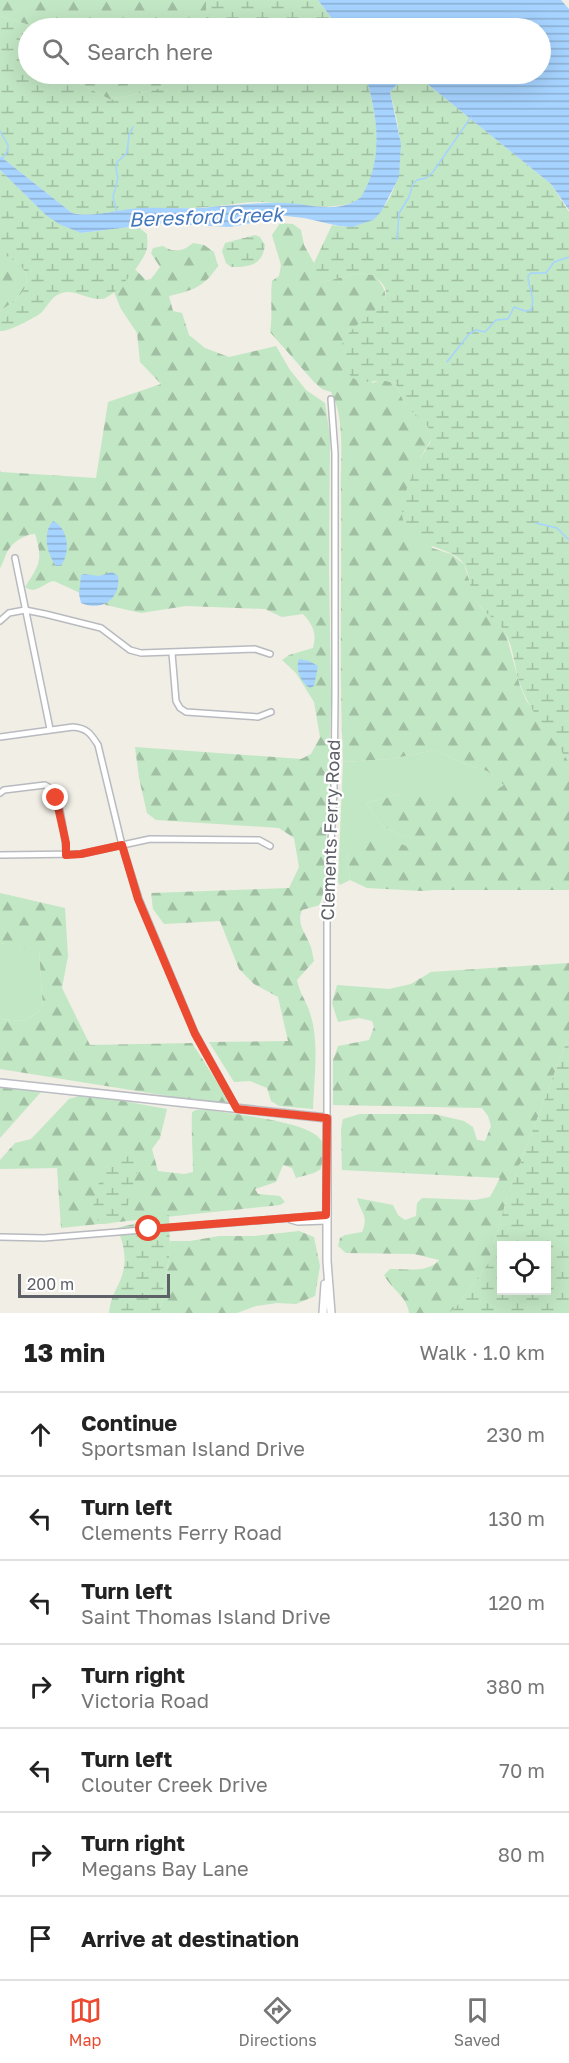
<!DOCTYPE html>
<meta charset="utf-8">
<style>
:root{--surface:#fff;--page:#f6f6f6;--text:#222;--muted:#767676;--line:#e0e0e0;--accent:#eb4a30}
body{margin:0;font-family:"Golos Text",sans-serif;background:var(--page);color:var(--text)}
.controls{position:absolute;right:18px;bottom:18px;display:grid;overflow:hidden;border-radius:0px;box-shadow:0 6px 24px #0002}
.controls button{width:54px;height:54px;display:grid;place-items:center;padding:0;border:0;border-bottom:2px solid var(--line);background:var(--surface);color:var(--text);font:30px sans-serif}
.scale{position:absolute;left:18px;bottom:15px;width:152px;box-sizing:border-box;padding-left:6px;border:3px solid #5d6066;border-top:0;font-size:16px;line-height:21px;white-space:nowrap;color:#5d6066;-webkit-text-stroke:4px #fff;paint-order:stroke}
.stop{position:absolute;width:18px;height:18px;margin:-14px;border:4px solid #eb4a30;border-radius:50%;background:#fff}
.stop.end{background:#eb4a30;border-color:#fff;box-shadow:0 2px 6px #0008}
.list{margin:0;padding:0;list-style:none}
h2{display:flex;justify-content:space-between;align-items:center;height:78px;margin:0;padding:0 24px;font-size:26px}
h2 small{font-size:20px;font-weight:400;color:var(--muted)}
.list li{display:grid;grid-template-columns:39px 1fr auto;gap:18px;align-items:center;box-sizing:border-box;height:84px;padding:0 24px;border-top:2px solid var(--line)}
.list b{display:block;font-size:22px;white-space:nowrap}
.list p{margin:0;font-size:20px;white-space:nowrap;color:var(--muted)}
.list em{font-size:20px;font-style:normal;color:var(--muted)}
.icon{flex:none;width:33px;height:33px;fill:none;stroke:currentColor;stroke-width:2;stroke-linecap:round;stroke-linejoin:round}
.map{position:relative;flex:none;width:569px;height:1313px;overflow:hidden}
.search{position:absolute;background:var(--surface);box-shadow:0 6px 24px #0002;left:18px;right:18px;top:18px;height:66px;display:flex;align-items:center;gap:15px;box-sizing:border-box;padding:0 21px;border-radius:33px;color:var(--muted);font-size:22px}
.sheet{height:666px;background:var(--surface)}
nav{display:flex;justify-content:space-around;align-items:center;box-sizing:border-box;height:84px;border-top:2px solid var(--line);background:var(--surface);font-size:16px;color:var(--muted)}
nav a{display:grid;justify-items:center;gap:3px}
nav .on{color:var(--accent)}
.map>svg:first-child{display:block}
</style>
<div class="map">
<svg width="569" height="1313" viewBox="0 0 569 1313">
<defs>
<pattern id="forest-firs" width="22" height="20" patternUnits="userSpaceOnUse" patternTransform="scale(1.5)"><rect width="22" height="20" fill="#c2e7c4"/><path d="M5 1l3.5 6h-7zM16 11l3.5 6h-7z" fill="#a1bfa3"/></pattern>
<pattern id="wetland-marsh" width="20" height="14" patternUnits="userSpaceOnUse" patternTransform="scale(1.5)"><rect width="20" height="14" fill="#c2e7c4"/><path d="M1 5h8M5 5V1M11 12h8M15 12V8" fill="none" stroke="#a1bfa3"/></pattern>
<pattern id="water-rules" width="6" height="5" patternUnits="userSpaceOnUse" patternTransform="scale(1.5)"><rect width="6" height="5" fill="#a6d3ff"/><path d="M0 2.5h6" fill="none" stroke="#8aafd2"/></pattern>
</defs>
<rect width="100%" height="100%" fill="#f0eee5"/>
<g fill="#c2e7c4">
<polygon points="434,750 463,763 487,771 505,785 490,794 401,794 366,803 382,825 406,838 406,847 347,852 350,880 340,885 338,882 343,762 391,759"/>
<polygon points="0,943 39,949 43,1008 25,1021 0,1019"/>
</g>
<g fill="url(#forest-firs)">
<polygon points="0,0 206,0 206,28 39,28 0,16"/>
<polygon points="72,74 187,74 157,89 111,100 80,84"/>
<path d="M 280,223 L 293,224 L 301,230 L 304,245 L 314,263 L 313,279 L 323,282 L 358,273 L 374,275 C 392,296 387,300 369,317 L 372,383 L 382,380 L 395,383 L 405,404 L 424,421 L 431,433 L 431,440 L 420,458 L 432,548 L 451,554 L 464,564 L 475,599 L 481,608 L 501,625 L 506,634 L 520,686 L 526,700 L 569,762 L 569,890 L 435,890 L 422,891 L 367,888 L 350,880 L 347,852 L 359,842 L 383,836 L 406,846 L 406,838 L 382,825 L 366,803 L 401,794 L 490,794 L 504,785 L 487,771 L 463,763 L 434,750 L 391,759 L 343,762 C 339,672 342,582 341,491 C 340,461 346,419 331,392 L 322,389 L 314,382 L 270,332 C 273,315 270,298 272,281 L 279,276 L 281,265 L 272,235 Z"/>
<path d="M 193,243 L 204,245 L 214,252 L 218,266 C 203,288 193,290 169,296 L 173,311 L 182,313 L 189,335 L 205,348 L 229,357 L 276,346 L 290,370 L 306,390 L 325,403 L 330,436 L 329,567 L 331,699 L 325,885 L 320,905 L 302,910 C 296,925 306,933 311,947 C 312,951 313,957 314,961 L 297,980 C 300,994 305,999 309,1010 C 320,1040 314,1077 313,1109 L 279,1106 L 271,1101 L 267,1088 L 250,1081 L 234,1082 L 209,1042 L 288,1041 L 278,997 L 254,984 L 239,969 L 220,921 L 164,924 L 153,909 L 151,893 L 289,888 L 299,867 L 294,838 L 279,828 L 156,820 L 147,813 L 139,778 L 135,747 L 301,759 L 311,754 L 320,737 L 314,702 L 296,673 L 282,660 L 289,655 L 313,648 C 317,633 313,625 303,614 L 282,617 L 265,609 L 186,606 L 141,613 L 106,605 L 54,581 C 43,583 36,595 25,587 C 40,564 43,560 35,534 C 26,534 14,541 9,549 C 5,554 4,562 0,568 L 0,470 L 1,472 L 96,478 L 108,402 L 161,384 L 140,362 L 137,333 L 121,309 L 112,287 L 115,250 L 146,280 L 151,279 L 160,267 L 151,253 L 153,248 L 163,246 C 174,253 182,252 193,243 Z"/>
<path d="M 0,253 C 19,261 38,276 19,296 C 14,302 6,306 0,312 Z"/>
<polygon points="0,893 65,908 68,956 62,988 90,1045 192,1043 228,1099 228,1104 218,1104 0,1069 0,1019 25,1021 43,1008 39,950 0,943"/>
<path d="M 569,963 L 569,1035 L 507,1198 L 488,1264 L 456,1307 L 449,1313 L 409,1313 C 407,1296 392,1290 384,1275 L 390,1269 C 406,1269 429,1273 439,1260 L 414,1254 L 346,1253 L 338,1246 L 340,1238 L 345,1235 L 362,1232 C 369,1215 361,1214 357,1198 L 393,1205 L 398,1215 L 405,1220 L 416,1216 L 417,1203 L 422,1198 L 475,1200 L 490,1197 L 500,1178 L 342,1170 L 341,1129 L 343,1119 L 360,1114 L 434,1114 L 464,1121 L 473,1127 L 477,1140 L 485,1141 L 491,1126 L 488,1116 L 482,1108 L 333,1105 L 333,1060 L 338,1046 L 369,1040 L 374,1027 L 372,1021 L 359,1018 L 338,1022 L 332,1003 L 337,985 L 389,989 L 411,984 L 431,972 Z"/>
<polygon points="0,1087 41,1092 0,1138"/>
<path d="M 85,1094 L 167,1109 L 160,1138 L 152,1149 L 158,1171 L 184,1174 L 193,1172 C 193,1151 191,1133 192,1112 L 196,1110 L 208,1110 C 231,1114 309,1121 321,1140 C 326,1148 322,1160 321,1169 L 314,1173 L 296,1178 L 292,1168 L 283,1165 L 276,1182 L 255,1189 L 258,1194 L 280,1196 L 285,1202 L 280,1205 L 61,1228 L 57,1168 L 0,1169 L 0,1160 L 15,1143 L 31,1139 L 69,1099 Z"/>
<polygon points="299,1231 314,1237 320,1266 315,1296 296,1304 277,1303 256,1306 237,1313 160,1313 170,1251 170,1241 190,1241 219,1236 253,1236"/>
</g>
<g fill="url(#wetland-marsh)" fill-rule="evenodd">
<polygon points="206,0 318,0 339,28 206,28"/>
<path d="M 0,16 L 39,28 L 28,28 L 28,74 L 72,74 L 80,84 L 111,100 L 157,89 L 187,74 L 365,74 C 375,108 388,167 361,197 C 345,215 282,202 259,202 C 242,202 225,206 209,207 C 184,209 160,207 136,209 C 114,211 94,217 72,213 L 0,156 Z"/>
<path d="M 399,74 L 415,74 L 551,184 L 569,212 L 569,762 C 553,740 532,714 522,689 C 514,671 515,650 505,632 C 498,619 482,613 475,599 C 469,588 470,574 464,564 C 451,544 413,551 403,520 C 398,504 413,473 420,459 C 424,451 433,443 431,435 C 428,420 413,415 405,404 C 401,397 399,390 395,383 C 390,382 385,380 381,381 C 373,381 365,383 357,380 C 349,377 346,370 343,362 C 328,325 398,313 384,286 C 382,282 377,279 374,275 L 358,273 L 323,282 L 312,279 L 314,263 L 332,225 C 383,236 403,184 400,143 C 399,125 394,108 390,92 L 401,80 Z"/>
<path d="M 0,170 L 34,203 L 81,233 L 137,226 L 147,234 C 147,238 148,244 147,248 C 145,261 115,297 102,299 C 85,300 72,286 57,295 C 49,300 46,310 38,315 C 30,320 8,332 0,331 L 0,312 C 6,306 14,302 19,296 C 38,276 19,261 0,253 Z"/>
<path d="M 255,235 L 260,237 L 265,245 C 262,266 249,267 231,267 L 226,263 L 222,251 L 225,243 Z"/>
<path d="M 569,1035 L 569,1313 L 449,1313 L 456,1307 L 488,1264 L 507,1198 ZM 502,1246 L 546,1246 L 546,1290 L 502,1290 Z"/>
<path d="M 131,1152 L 142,1157 C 140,1167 136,1175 133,1184 C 126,1206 131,1224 100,1224 L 92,1211 L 101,1174 L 117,1153 Z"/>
<path d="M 169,1215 L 170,1251 L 160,1313 L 109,1313 C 111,1293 119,1288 123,1272 C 127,1256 123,1242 117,1228 Z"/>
</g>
<g fill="url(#water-rules)">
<polygon points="318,0 561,0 569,9 569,210 551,184 415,74 540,74 540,28 339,28"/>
<path d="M 365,74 L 399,74 L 401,80 L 390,92 L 401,144 L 399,177 L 381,212 L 373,220 L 352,227 L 339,226 L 304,218 L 278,215 L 258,222 L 230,227 L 151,223 L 137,226 L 81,233 L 59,224 L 46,215 L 0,170 L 0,156 L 72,213 C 95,218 118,209 141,208 C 164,207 188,210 211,207 C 237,205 262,202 289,203 C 313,205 340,214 361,197 C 385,159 377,114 365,74 Z"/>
<path d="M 53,521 C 69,528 71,555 60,566 L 56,566 C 47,554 42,533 53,521 Z"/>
<path d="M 112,572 L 118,576 C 121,599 102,612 81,603 L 79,594 L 81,575 L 84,574 L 99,576 Z"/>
<path d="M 299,659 L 309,661 L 318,666 L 314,686 L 310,688 C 301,683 295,669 299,659 Z"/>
</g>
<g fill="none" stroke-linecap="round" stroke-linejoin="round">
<g stroke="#a6d3ff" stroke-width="1.5">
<polyline points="0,131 8,145 8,150 2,159"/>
<polyline points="117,212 113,197 118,178 116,168 117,162 127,153 129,135 133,127"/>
<polyline points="397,240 399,213 409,197 413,184 417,180 426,178 433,172 471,117"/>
<path d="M 447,362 L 469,334 L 476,330 L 485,332 L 496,320 L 508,319 L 514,307 L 525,311 L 531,310 C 536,298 528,288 528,276 L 531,273 L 546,273 L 554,262 L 569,257"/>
<polyline points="536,523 557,528 569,540"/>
</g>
<defs>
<g id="street">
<polyline points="15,558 50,729"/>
<polyline points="0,621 9,613 25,610 45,614 101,628 130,650 141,653 255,649 270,654"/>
<polyline points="172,653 176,701 180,708 186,712 258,717 271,712"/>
<path d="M 0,737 L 73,727 C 87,728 91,734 98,745 L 122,845 L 139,899 L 195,1033 L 237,1109"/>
<path d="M 0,793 L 4,790 L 45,785 C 47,786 52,789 53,791 C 60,800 66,843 66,855"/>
<polyline points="0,855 81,854 150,839 259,840 270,846"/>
<polyline points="327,1118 327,914 334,790 335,697 335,453 331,399"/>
<polyline points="291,1220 298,1222 326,1221"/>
<polyline points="0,1237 44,1238 326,1215"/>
</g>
<g id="secondary">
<polyline points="0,1083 327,1118 327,1261 331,1313"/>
<polyline points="323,1313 325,1284"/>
</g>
</defs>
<use href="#street" stroke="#b8babf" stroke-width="8"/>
<use href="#secondary" stroke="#bbbdc3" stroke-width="10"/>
<use href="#street" stroke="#fff" stroke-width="5"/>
<use href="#secondary" stroke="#fff" stroke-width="7"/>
</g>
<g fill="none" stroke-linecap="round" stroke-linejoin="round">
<polyline stroke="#eb4a30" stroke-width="8" points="56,798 66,843 66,855 81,854 122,845 138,899 195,1034 237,1109 327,1118 326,1215 149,1229"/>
</g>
<g text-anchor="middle" stroke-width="4.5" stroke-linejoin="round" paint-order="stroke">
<g font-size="18" fill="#5d6066" stroke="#fff">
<text transform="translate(331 830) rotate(-88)" y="6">Clements Ferry Road</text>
</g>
<g font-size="20" font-style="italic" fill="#4377bc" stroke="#fff">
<text transform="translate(206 217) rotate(-2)" y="7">Beresford Creek</text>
</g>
</g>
</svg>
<div class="controls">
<button><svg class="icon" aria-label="locate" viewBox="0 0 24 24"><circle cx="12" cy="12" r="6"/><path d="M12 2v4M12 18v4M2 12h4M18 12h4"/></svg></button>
</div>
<div class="scale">200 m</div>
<div class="stop" style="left:149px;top:1229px"></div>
<div class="stop end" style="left:56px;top:798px"></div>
<div class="search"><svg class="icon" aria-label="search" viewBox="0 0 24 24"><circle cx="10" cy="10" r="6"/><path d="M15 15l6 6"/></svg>Search here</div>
</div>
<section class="sheet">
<h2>13 min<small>Walk · 1.0 km</small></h2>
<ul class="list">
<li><svg class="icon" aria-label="ahead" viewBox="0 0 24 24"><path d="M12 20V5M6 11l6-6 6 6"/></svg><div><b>Continue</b><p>Sportsman Island Drive</p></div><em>230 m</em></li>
<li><svg class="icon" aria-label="left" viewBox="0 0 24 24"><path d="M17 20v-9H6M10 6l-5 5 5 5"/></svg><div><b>Turn left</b><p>Clements Ferry Road</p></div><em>130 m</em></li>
<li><svg class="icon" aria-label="left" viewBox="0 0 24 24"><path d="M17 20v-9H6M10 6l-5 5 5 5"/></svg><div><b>Turn left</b><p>Saint Thomas Island Drive</p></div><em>120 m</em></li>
<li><svg class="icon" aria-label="right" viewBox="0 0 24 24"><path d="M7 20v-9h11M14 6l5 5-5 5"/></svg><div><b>Turn right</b><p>Victoria Road</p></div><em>380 m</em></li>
<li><svg class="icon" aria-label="left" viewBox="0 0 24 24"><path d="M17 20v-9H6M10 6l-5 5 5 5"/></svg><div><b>Turn left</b><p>Clouter Creek Drive</p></div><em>70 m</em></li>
<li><svg class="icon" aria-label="right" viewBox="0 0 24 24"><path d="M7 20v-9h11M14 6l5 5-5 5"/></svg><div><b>Turn right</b><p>Megans Bay Lane</p></div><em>80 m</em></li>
<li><svg class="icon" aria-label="arrive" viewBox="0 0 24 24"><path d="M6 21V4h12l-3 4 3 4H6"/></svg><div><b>Arrive at destination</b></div></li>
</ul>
</section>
<nav>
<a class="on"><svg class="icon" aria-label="map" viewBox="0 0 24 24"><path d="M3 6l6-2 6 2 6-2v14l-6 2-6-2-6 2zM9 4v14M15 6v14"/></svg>Map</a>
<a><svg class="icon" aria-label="directions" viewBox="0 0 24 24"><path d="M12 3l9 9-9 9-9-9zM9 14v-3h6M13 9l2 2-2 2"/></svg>Directions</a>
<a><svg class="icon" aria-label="saved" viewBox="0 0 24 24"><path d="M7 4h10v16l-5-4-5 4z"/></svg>Saved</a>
</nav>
